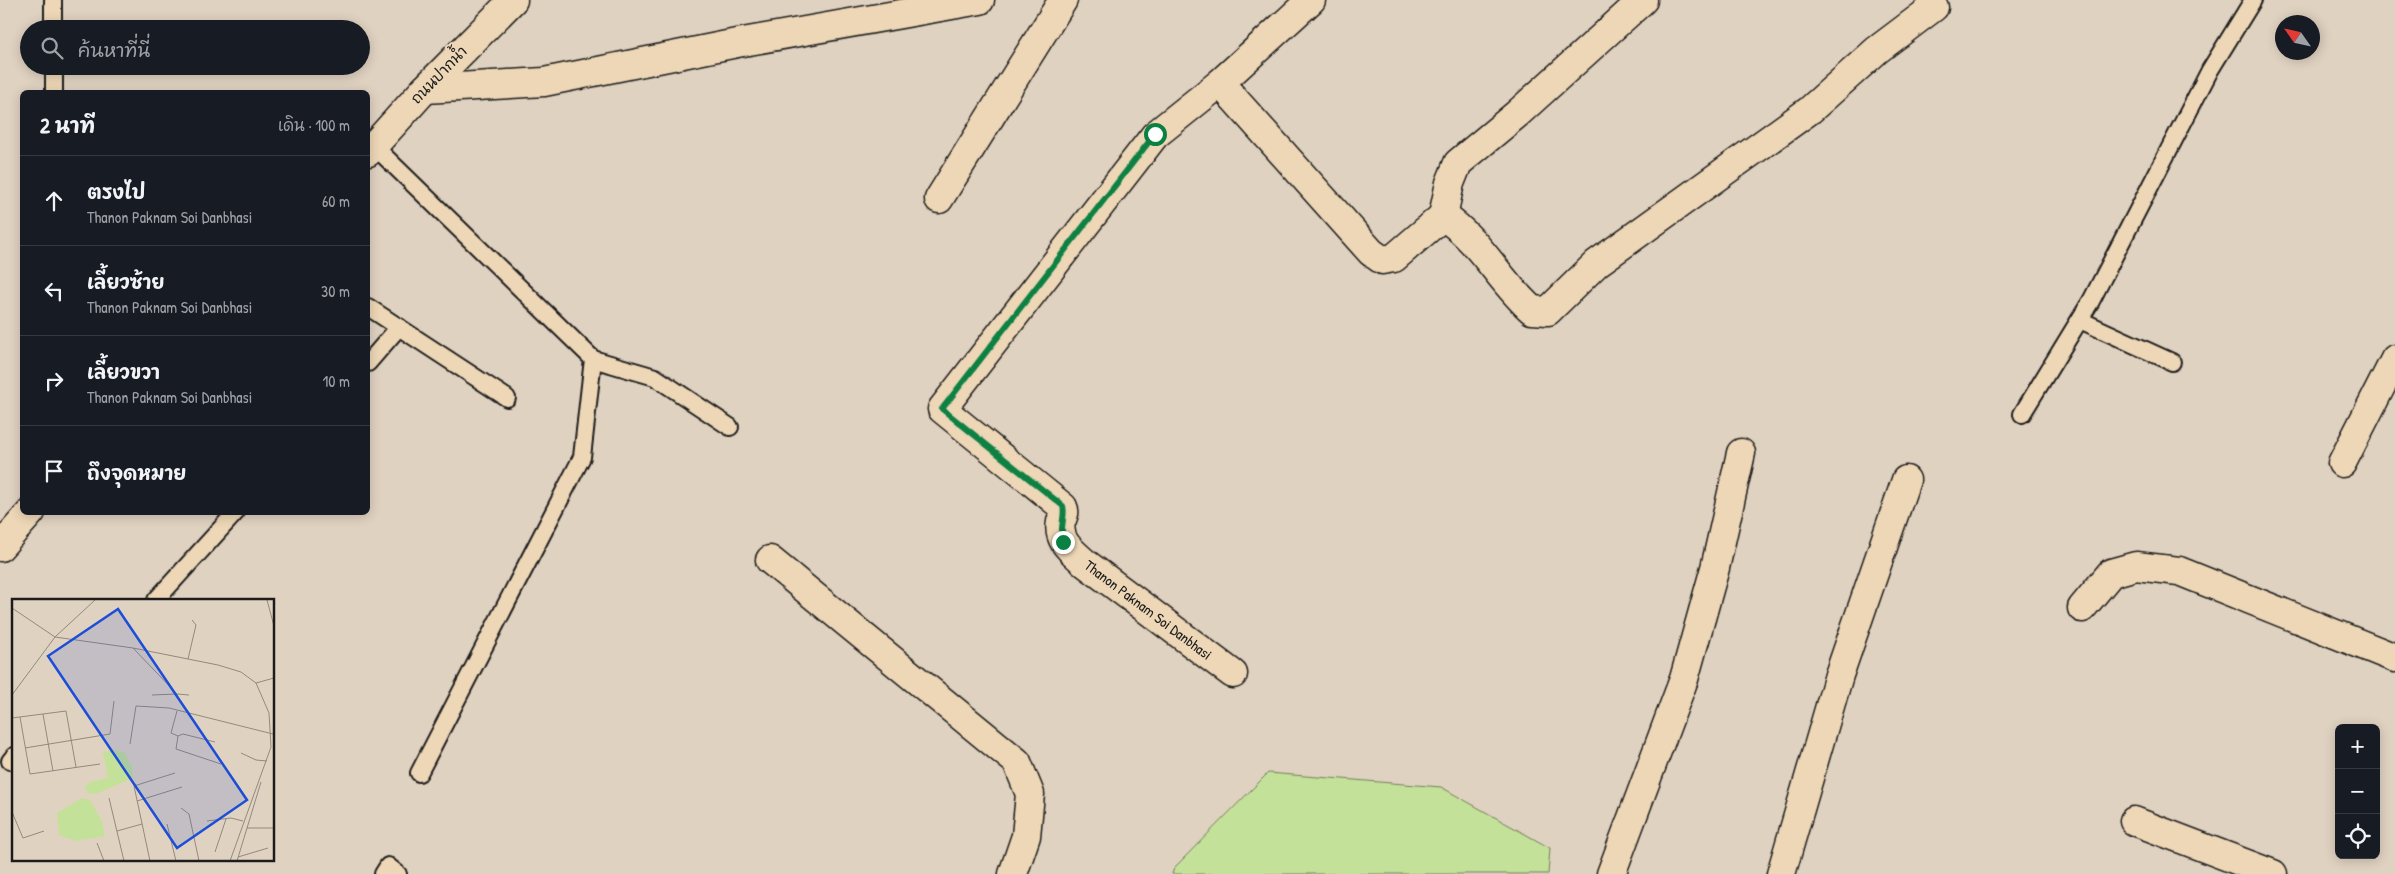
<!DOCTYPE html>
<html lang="th">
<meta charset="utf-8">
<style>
:root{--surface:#171b24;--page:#242831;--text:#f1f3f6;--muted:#9ea1a6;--line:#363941}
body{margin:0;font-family:"Patrick Hand","Playpen Sans Thai",sans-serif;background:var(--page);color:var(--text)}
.controls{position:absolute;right:15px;bottom:15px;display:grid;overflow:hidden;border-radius:8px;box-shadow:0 2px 12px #0003}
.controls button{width:45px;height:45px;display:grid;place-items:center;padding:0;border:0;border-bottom:1px solid var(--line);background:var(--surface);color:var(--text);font:25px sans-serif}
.compass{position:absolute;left:2275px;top:15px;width:45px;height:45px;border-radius:50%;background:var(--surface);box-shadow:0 2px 12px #0003;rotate:304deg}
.stop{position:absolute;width:15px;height:15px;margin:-11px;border:4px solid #0b8043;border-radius:50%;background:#fff}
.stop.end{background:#0b8043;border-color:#fff;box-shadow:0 1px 5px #0008}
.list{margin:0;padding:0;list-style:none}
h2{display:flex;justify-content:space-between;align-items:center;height:65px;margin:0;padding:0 20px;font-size:21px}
h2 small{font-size:16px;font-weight:400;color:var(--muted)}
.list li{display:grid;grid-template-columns:32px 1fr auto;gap:15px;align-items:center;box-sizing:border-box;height:90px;padding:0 20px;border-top:1px solid var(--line)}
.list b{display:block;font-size:19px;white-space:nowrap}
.list p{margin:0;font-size:16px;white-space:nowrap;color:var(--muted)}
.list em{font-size:16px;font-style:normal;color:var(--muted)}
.icon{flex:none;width:28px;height:28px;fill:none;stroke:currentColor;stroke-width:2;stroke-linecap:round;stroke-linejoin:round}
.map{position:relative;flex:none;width:2395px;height:874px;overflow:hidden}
.search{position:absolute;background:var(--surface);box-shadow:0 2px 12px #0003;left:20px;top:20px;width:350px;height:55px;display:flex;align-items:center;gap:12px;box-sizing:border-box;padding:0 18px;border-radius:28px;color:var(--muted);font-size:19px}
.panel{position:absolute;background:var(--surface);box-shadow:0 2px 12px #0003;left:20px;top:90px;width:350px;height:425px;border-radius:8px}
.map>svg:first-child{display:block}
</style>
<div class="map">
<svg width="2395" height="874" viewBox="0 0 2395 874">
<rect width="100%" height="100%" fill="#e0d2c1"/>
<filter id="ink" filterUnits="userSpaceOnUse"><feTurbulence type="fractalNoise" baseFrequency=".02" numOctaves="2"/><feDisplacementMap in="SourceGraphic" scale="10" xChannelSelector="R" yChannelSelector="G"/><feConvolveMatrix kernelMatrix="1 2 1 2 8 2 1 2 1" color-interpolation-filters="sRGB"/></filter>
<g filter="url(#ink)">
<polygon fill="#c4e199" stroke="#707e5a" points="1268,773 1441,787 1550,848 1548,874 1172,874 1174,868"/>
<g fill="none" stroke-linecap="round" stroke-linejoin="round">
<defs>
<g id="lane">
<polyline points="53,0 53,29"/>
<polyline points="54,66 54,92"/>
<polyline points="374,146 593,359 582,457 419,773"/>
<polyline points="368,307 507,398"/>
<polyline points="2080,320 2172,362"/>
<polyline points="593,359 655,377 730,427"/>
<polyline points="368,363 399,327"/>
<polyline points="2022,414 2091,301 2210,70 2253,0"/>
<polyline points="156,600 236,512"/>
<polyline points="10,761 14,756"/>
<polyline points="383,874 388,866 398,874"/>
</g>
<g id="street">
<path d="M 1220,83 L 1371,252 L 1382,260 L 1394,258 L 1443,216 C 1482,242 1499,281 1532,310 L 1548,311 L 1597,263 L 1810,110 L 1877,50 L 1934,7"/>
<polyline points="425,89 544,82 737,43 980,0"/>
<polyline points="939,199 1063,0"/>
<polyline points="1443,216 1450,183 1458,163 1517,114 1643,0"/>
<polyline points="2342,463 2395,359"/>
<polyline points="770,560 1017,762 1030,794 1026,836 1013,874"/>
<polyline points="2082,608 2111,573 2136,566 2179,571 2395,658"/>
<path d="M 1233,674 L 1085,563 C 1072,551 1057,541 1061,522 C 1063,516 1066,513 1063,507 L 942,409 L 1155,135 L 1220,83 L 1311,0"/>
<polyline points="2134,821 2273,874"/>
<polyline points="1611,874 1684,679 1715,568 1741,453"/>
<polyline points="1781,874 1839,675 1906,480"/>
</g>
<g id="secondary">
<polyline points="368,152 425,89 513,0"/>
<polyline points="0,547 31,512"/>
</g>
</defs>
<use href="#lane" stroke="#1c1c1c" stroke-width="20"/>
<use href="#street" stroke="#1c1c1c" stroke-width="31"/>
<use href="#secondary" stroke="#1c1c1c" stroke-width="31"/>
<use href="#lane" stroke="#edd7b6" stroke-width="16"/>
<use href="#street" stroke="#edd7b6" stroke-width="28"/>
<use href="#secondary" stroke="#edd7b6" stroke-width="28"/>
</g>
</g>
<g fill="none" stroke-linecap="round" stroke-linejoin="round" filter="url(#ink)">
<path stroke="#0b8043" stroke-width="6" d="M 1063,542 C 1059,527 1066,516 1063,506 L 942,409 L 1155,134"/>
</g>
<g text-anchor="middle" stroke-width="4" stroke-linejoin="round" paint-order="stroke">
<g font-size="15" fill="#1c1c1c" stroke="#edd7b6">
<text transform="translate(439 75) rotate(-46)" y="5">ถนนปากน้ำ</text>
<text transform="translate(1148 610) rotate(37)" y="5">Thanon Paknam Soi Danbhasi</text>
</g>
</g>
<g transform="translate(12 599)">
<rect width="262" height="262" fill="#e0d2c1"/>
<path d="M 100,151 L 112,153 L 120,168 L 121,179 L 84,195 L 75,194 L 73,188 L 78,183 L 96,179 L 91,153 ZM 70,199 L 78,201 L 90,222 L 93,237 L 64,242 L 47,236 L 45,214 Z" fill="#c4e199"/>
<path fill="none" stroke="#92897f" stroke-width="1" d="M 255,1 L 262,27M 0,9 L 43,38 L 121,49 L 206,66 L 229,73 L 244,84 L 257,114 L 259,148 L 218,262M 121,49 L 165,95 L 177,96M 176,60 L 184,26 L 180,21M 244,84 L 262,79M 0,96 L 43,38 L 83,1M 140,96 L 165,95M 165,112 L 159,134 L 166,137 L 164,150 L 209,165M 31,115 L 41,172M 8,118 L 18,175 L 88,165M 0,119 L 54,112 L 64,168M 166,137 L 171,135 L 203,143M 118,145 L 124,107 L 157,109 L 261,135M 13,149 L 98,135 L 102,102M 229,154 L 244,161 L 255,162M 97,199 L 112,262M 125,202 L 170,188M 169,209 L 177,215 L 187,262M 0,213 L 11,239 L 32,232M 195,222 L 219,219 L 231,222M 155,225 L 164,262M 235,229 L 262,229M 105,232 L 130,225M 85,244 L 92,262M 203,253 L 214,220M 226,258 L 256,249M 138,262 L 122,187 L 163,174M 225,262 L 249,183"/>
<path fill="#1d4ed8" fill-opacity="0.15" stroke="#1d4ed8" stroke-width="2.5" d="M 106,10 L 235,201 L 165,249 L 36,57 Z"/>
<rect width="262" height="262" fill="none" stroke="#1c1c1c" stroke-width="2.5"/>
</g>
</svg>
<div class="controls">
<button>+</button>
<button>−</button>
<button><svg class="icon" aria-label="locate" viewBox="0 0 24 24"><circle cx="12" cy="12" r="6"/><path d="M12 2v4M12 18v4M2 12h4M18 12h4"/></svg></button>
</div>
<svg class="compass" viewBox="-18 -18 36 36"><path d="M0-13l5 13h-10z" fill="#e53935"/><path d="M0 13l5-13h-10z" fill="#9ea1a6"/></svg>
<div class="stop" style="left:1155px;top:134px"></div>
<div class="stop end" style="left:1063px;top:542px"></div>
<div class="search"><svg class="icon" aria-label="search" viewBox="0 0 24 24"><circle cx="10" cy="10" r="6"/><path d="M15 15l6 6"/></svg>ค้นหาที่นี่</div>
<section class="panel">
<h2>2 นาที<small>เดิน · 100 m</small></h2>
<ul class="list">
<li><svg class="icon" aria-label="ahead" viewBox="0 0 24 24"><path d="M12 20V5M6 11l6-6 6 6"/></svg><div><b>ตรงไป</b><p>Thanon Paknam Soi Danbhasi</p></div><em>60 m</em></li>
<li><svg class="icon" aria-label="left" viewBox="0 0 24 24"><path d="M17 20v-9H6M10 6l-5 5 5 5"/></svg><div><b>เลี้ยวซ้าย</b><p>Thanon Paknam Soi Danbhasi</p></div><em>30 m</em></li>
<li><svg class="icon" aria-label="right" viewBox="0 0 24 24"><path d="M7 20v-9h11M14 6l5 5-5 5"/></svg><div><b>เลี้ยวขวา</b><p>Thanon Paknam Soi Danbhasi</p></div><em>10 m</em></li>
<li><svg class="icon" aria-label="arrive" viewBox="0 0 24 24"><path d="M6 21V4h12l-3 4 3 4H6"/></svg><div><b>ถึงจุดหมาย</b></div></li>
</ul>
</section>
</div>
